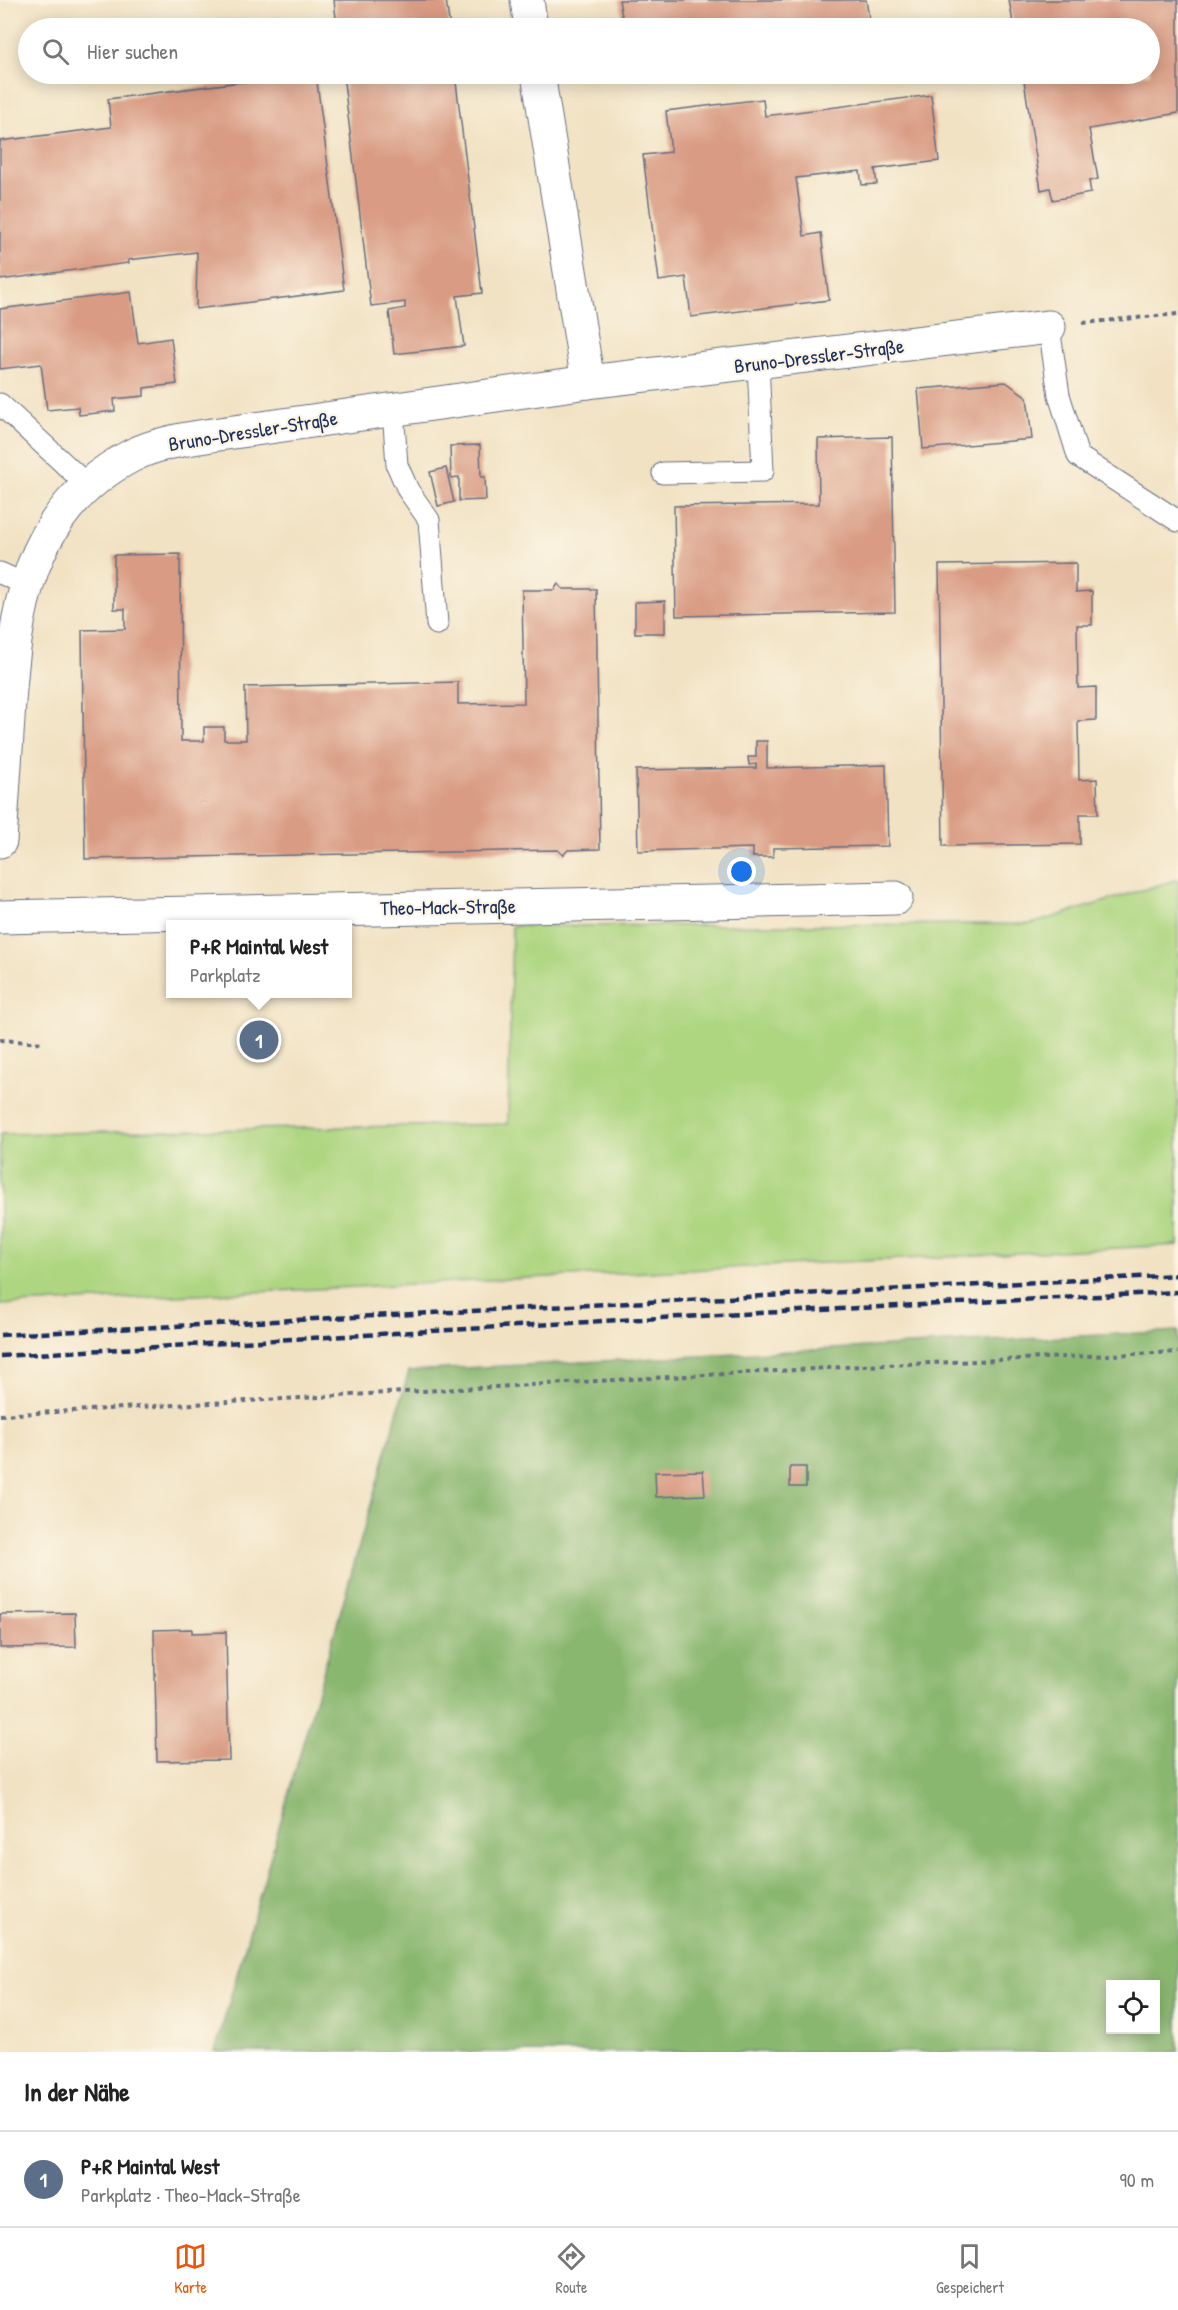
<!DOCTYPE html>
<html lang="de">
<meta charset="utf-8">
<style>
:root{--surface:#fff;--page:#f6f6f6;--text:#222;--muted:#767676;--line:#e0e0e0;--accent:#ea580c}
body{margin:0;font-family:"Patrick Hand",sans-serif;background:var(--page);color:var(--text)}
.controls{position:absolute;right:18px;bottom:18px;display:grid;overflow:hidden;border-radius:0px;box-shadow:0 3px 15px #0003}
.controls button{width:54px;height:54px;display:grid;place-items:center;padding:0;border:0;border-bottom:2px solid var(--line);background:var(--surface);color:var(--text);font:30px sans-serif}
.you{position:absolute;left:742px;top:872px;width:21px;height:21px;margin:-15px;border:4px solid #fff;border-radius:50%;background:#1a73e8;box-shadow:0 0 0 9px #1a73e833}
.badge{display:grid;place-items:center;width:39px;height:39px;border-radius:50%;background:var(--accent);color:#fff;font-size:20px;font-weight:700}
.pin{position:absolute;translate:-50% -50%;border:3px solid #fff;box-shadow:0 2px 6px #0006}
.popup{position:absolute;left:166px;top:920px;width:186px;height:78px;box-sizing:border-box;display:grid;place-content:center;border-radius:0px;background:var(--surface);filter:drop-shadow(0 2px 4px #0005);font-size:20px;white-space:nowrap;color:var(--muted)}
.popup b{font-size:22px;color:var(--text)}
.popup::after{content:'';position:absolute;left:50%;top:100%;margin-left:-12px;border:12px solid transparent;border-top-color:var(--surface)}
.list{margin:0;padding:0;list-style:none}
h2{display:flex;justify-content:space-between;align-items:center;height:78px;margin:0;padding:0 24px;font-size:26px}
h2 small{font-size:20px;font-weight:400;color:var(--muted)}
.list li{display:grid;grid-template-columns:39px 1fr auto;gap:18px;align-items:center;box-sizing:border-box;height:96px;padding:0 24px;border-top:2px solid var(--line)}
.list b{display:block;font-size:22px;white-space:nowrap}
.list p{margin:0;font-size:20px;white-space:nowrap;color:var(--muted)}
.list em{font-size:20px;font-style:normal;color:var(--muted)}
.icon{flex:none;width:33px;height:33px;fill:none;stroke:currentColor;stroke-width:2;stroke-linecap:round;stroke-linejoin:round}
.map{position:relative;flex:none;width:1178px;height:2052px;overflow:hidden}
.search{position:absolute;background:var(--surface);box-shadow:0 3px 15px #0003;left:18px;right:18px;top:18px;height:66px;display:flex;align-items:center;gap:15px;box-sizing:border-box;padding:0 21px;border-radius:33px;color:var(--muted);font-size:22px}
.sheet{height:174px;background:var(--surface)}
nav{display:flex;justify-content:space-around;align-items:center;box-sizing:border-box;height:84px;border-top:2px solid var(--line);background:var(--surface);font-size:16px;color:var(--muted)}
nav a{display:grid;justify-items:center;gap:3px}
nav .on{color:var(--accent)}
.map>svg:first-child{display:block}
</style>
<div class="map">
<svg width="1178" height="2052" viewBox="0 0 1178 2052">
<rect width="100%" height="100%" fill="#fcf5e5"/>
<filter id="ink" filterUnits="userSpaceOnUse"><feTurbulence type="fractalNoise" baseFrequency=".0167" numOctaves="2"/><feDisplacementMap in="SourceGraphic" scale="12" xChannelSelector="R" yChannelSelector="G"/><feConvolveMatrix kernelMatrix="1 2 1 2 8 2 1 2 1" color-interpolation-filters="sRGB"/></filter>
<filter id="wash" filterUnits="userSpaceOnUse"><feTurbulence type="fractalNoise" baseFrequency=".008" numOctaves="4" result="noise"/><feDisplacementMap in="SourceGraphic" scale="24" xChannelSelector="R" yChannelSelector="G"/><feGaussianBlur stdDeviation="1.35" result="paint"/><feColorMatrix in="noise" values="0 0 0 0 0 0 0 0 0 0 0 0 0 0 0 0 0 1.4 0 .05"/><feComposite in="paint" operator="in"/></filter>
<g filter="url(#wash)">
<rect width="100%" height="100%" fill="#f1e2c3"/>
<polygon fill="#aed681" stroke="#648270" stroke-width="1.5" points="1178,879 1178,1245 0,1305 0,1134 508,1124 512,926 1031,924"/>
<path fill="#8ab76f" stroke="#527366" stroke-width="1.5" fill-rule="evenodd" d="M 1178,1331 L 1178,2052 L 215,2052 L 409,1371 ZM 1110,1984 L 1156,1984 L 1156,2030 L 1110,2030 Z"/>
<g id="blocks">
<g fill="#d99b83">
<polygon points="334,0 446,0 450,28 337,28"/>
<polygon points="619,0 866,0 869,18 804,28 624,28"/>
<polygon points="1009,0 1178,0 1178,113 1089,129 1098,179 1089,181 1091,193 1053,200 1050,188 1041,190 1023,74 1150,74 1150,28 1014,28"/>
<polygon points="303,74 316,74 344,290 196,309 197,252 128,260 129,263 0,280 0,141 111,127 108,99"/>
<polygon points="343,74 455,74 482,293 457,296 464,346 394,354 389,311 405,308 405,302 371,306"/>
<polygon points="931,95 939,161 875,169 877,184 862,185 860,171 796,178 804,236 821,233 829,300 691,317 686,277 659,281 643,155 671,152 666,111 763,99 765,116"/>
<polygon points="131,292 138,343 171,338 177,384 144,388 144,396 114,399 115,411 79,415 78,407 47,410 41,364 0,369 0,309"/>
<polygon points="1006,382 1027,397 1032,439 923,449 918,389"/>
<polygon points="892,437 895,612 676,616 674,506 819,504 818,439"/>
<polygon points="480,445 481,477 485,477 486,500 459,501 459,477 451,478 450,446"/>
<polygon points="446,468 454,502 438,506 430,472"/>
<polygon points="180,554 181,741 204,741 204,727 224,727 224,740 246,740 245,687 458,682 458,704 524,703 522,590 554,590 558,584 563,589 596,589 600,849 568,850 563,855 558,850 85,859 82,630 125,629 125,609 114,609 114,555"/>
<polygon points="1076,563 1076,592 1092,591 1092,625 1077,625 1078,688 1096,687 1096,720 1078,721 1079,780 1097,779 1098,814 1080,814 1080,844 943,846 939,565"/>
<polygon points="665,601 665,633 635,633 635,602"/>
<polygon points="756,741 767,741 767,768 886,765 888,846 773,848 773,857 753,857 753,848 638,851 636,770 756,768 756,764 749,765 748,757 756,757"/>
<rect x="790" y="1467" width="16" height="20"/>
<polygon points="703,1471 705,1495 656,1497 655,1472"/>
<polygon points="75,1613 76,1647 0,1648 0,1614"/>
<polygon points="192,1629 192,1633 226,1632 229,1760 157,1761 154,1630"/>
</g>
</g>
</g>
<g filter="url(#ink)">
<use href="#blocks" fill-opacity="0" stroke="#666e81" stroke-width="1.5"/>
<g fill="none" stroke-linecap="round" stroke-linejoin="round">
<defs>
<g id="lane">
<polyline points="1049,327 1059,395 1078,456 1178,521"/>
<polyline points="0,404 89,487"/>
<polyline points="393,410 397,465 408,490 429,520 437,624"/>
<polyline points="663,473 763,471 758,363"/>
<polyline points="0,573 27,585"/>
</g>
<g id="street">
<polyline points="527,0 531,28"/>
<polyline points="538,74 588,382"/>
<path d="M 0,841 C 3,800 5,760 8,719 C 14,612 27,509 133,455 C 157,443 186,439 212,435 L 588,382 L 1049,327"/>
<polyline points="0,917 896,898"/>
</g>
</defs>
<use href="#lane" stroke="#666e81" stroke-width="23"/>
<use href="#street" stroke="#666e81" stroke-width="35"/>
<g stroke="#666e81" stroke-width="4" stroke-dasharray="4.5 4.5" stroke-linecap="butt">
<polyline points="1083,323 1178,314"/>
<polyline points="0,1040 44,1043"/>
<polyline points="0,1415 864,1366 1178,1352"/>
</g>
<use href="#lane" stroke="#fff" stroke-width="21"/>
<use href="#street" stroke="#fff" stroke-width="33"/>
<g stroke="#1b2f5e" stroke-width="4.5" stroke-dasharray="9 4.5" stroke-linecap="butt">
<polyline points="0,1335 1178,1275"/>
<polyline points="0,1356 621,1320 1178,1292"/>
</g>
</g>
</g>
<g text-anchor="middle" stroke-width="4.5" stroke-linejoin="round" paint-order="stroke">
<g font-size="20" fill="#1b2f5e" stroke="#fcf5e5">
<text transform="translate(819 356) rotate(-7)" y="7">Bruno-Dressler-Straße</text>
<text transform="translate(253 431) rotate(-9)" y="7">Bruno-Dressler-Straße</text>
<text transform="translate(448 907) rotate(-1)" y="7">Theo-Mack-Straße</text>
</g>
</g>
</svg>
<div class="controls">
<button><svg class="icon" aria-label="locate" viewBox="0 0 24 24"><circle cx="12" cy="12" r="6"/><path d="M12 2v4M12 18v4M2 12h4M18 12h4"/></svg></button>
</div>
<div class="you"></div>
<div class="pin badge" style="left:259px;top:1040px;background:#5c6f8a">1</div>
<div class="popup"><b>P+R Maintal West</b>Parkplatz</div>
<div class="search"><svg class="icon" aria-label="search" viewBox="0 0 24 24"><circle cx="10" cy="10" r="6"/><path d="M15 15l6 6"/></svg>Hier suchen</div>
</div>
<section class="sheet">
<h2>In der Nähe<small></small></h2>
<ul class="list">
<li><span class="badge" style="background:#5c6f8a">1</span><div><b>P+R Maintal West</b><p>Parkplatz · Theo-Mack-Straße</p></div><em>90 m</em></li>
</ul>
</section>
<nav>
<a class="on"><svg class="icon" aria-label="map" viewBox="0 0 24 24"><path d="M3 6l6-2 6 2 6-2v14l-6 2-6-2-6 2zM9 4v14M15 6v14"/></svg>Karte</a>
<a><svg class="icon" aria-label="directions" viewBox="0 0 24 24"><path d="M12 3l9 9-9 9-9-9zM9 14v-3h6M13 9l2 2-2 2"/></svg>Route</a>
<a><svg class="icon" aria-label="saved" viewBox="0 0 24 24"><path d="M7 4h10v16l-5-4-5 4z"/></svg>Gespeichert</a>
</nav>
